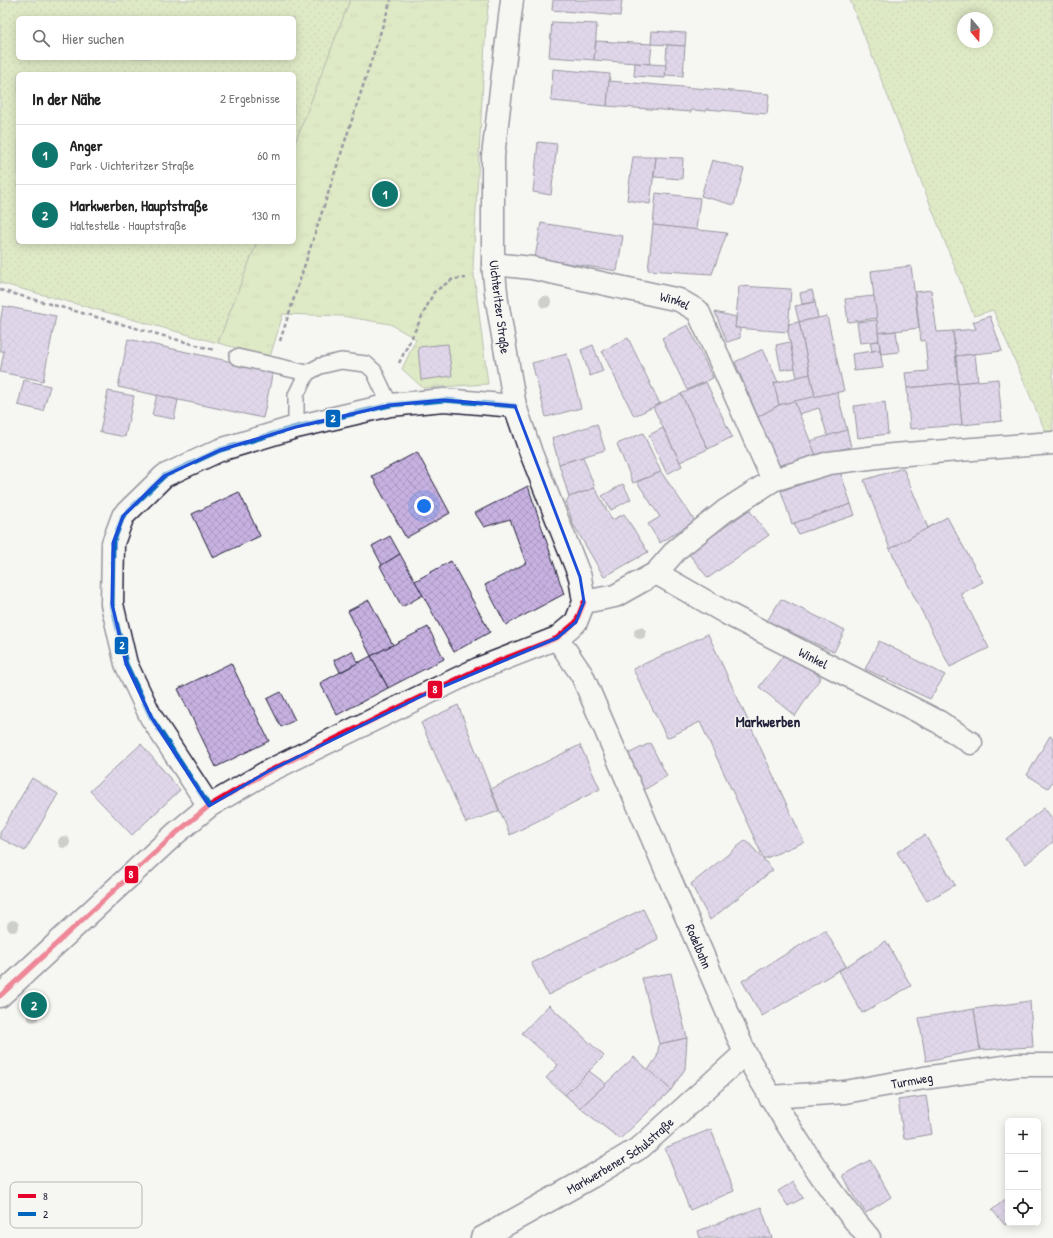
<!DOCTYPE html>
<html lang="de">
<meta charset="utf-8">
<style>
:root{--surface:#fff;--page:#f2f2f2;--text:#222;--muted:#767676;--line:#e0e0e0;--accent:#0f766e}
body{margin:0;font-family:"Patrick Hand",sans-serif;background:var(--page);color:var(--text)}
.controls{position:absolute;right:12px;bottom:12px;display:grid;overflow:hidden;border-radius:6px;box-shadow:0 2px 10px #0003}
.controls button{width:36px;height:36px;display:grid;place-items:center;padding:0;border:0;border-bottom:1px solid var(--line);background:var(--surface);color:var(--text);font:20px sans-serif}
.compass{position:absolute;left:957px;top:12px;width:36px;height:36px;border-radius:50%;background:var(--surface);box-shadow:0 2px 10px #0003;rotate:161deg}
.you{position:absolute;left:424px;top:506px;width:14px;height:14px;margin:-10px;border:3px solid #fff;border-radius:50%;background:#1a73e8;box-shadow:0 0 0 6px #1a73e833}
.badge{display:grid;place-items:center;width:26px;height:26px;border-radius:50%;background:var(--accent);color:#fff;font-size:13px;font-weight:700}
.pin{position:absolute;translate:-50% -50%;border:2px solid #fff;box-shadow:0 1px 4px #0006}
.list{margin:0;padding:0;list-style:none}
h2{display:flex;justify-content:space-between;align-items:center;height:52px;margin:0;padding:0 16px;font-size:17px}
h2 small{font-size:13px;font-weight:400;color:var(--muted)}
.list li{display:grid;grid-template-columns:26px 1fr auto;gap:12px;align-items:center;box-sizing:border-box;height:60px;padding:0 16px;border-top:1px solid var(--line)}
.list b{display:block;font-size:15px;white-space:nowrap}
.list p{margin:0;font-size:13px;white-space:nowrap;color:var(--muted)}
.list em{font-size:13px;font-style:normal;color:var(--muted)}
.icon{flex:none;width:22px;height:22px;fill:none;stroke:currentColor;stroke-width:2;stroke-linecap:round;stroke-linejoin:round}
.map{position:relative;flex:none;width:1053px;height:1238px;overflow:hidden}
.search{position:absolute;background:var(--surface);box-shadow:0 2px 10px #0003;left:16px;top:16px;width:280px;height:44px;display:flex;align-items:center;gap:10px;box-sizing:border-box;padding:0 14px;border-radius:6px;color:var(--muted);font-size:15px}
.panel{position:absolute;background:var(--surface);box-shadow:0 2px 10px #0003;left:16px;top:72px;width:280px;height:172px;border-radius:6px}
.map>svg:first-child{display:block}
</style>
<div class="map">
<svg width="1053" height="1238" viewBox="0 0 1053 1238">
<defs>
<pattern id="grass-dots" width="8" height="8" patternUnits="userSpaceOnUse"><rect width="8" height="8" fill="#c1d98f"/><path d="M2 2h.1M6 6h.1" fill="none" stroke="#a6ba7c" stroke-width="1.8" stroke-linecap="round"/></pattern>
<pattern id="park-tufts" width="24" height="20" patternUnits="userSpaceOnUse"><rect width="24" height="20" fill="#c1d98f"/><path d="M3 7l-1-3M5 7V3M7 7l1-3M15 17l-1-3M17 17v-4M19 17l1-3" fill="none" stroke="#a6ba7c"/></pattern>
<pattern id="building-cross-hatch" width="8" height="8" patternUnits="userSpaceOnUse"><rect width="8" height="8" fill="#c7b1e1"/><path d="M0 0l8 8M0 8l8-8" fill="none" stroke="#ab98c2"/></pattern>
</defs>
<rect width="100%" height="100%" fill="#f6f6f2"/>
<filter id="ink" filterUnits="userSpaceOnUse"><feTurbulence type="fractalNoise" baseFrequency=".025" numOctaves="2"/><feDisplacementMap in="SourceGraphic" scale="8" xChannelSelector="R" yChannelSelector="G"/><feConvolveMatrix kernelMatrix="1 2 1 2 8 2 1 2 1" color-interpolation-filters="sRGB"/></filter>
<g filter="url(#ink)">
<g fill="url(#grass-dots)" stroke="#727e65" fill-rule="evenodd">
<path d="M 0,0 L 350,0 L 294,146 L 294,74 L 18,74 L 18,242 L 257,242 L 218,343 L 0,283 ZM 18,18 L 294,18 L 294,58 L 18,58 Z"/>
<path d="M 850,0 L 1053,0 L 1053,449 L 993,310 L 974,316 ZM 963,18 L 987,18 L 987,42 L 963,42 Z"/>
</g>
<polygon fill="url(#park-tufts)" stroke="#727e65" points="350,0 489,0 486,24 473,267 488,384 423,388 402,369 416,339 390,324 342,316 283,314 270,357 218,343 257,242 294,242 294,146"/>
<g fill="url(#building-cross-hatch)" stroke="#22223b">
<polygon points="553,0 622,0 620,16 552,10"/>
<polygon points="552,22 597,24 594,60 549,57"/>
<polygon points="652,31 686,33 685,46 651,44"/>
<polygon points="596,41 652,44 650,64 594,60"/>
<polygon points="667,45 685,46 683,76 665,75"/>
<polygon points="635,63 666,65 665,78 634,76"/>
<polygon points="553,69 610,74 607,106 551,101"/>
<polygon points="609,81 769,94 767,114 706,109 706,111 691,110 691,112 607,106"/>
<polygon points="538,142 557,144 551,195 533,192"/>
<polygon points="633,157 656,157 650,204 627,200"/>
<polygon points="656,157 683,158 682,179 654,177"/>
<polygon points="712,160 744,169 734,205 701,196"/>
<polygon points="656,193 700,198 696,230 653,225"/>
<polygon points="541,223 623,236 617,271 535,258"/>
<polygon points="653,225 727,233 712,274 648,270"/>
<polygon points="911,266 919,328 878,333 871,271"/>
<polygon points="739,286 791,289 788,332 735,328"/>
<polygon points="812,290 815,302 802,304 800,293"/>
<polygon points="931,290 937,332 953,331 958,383 907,388 905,373 928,371 925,340 921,341 915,292"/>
<polygon points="874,296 877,318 848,322 845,299"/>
<polygon points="815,302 818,318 799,322 795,306"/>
<polygon points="3,306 56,316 43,381 0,372 4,351 0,351 0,323"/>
<polygon points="715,312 736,317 735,328 740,328 740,338 727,342"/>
<polygon points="827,316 844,391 815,397 799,322"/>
<polygon points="990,316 1002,351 956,356 953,331 976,329 973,322"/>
<polygon points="877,320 879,341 860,343 857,322"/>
<polygon points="799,322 810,374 797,378 788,332 789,324"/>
<polygon points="688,325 713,378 687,390 662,338"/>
<polygon points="896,331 899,352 881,354 878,333"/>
<polygon points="628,338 660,404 634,416 602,351"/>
<polygon points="128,339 273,371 263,418 118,387"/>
<polygon points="879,341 880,350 872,351 870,342"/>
<polygon points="790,342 795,368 781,370 776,345"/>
<polygon points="448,344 452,376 421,380 418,347"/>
<polygon points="593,345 603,371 590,376 581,350"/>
<polygon points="763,349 778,382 774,383 779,405 758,417 735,362"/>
<polygon points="880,350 883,368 854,371 852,354"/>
<polygon points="567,354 581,408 546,417 532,363"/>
<polygon points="975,354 978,381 958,383 956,356"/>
<polygon points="810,374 815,397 779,405 774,383"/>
<polygon points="998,379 1002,421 962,425 958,383"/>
<polygon points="24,380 50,386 43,411 18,405"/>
<polygon points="706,382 732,437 708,449 681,394"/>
<polygon points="958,383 962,425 910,429 907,388"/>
<polygon points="108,391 134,396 125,437 100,432"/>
<polygon points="837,392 847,430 828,437 819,408 799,414 794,401"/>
<polygon points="681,394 708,449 680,462 653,407"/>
<polygon points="157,395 178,400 174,419 152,415"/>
<polygon points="794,401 816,455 779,467 758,417 779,405"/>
<polygon points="885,402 888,434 858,438 854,406"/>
<polygon points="597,424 605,450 559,464 552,438"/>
<polygon points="663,428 682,466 667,474 649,435"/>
<polygon points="847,430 851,447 816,455 810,441"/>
<polygon points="643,433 661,472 633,483 617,444"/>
<polygon points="417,452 450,513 406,538 372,476"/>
<polygon points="583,457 595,488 569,497 559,464"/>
<polygon points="903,468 928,528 890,549 864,480"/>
<polygon points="840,471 851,504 792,524 781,491"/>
<polygon points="661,472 695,521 660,543 648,524 660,517 637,482"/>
<polygon points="623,484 631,499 611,510 602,496"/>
<polygon points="528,486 564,594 506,625 485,585 526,563 510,519 484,527 475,513"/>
<polygon points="595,488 612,520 624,514 648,552 604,577 573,524 566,502 569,497"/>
<polygon points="239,492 260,536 213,558 192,514"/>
<polygon points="851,504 855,515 798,534 794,523"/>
<polygon points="749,510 769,535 708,578 688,553"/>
<polygon points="947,517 983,582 961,594 989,648 950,667 890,549"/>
<polygon points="390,536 400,554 382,565 372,546"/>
<polygon points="400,554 423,595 402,607 380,566"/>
<polygon points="451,561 490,632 454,652 415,581"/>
<polygon points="781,599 845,630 834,652 767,621"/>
<polygon points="369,600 393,645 371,656 348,611"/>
<polygon points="428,627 444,659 388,688 371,656"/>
<polygon points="708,634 804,842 764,859 700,722 667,738 633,669"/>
<polygon points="879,641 945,675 930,699 865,669"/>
<polygon points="352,651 358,663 340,672 334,660"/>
<polygon points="786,652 821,677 795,716 759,687"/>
<polygon points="371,656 388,688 337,715 320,683"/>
<polygon points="231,663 269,741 216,767 178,689"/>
<polygon points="281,692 295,720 281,727 267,699"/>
<polygon points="458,705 499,811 466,823 421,723"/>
<polygon points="1050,736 1053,738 1053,781 1048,788 1027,775"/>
<polygon points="650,743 667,776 644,790 626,755"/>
<polygon points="141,744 180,790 132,835 90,791"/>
<polygon points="580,745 600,789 510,835 491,789"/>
<polygon points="32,778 58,794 25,851 0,838 0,833"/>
<polygon points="1044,808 1053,819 1053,842 1026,864 1006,839"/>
<polygon points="925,835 955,885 927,901 897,852"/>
<polygon points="746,840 773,870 710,920 691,884"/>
<polygon points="643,909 658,939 548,995 531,963"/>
<polygon points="825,930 846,966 762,1016 742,981"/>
<polygon points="886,941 911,986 862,1013 839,971"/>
<polygon points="671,973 687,1038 659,1044 642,978"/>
<polygon points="1030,1001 1033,1047 980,1050 974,1009"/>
<polygon points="549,1005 604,1056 565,1095 546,1078 558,1065 522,1033"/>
<polygon points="974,1009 980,1050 926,1061 919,1018"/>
<polygon points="687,1038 685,1069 671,1090 648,1070 657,1057 659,1044"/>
<polygon points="634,1057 671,1090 620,1139 580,1108"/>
<polygon points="589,1071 606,1084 580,1108 565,1095"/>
<polygon points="926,1096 932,1134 904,1139 898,1100"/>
<polygon points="711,1129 734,1191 690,1210 665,1148"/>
<polygon points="870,1160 891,1197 866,1213 854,1197 843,1175"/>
<polygon points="793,1182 803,1198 788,1206 778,1191"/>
<polygon points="1008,1197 1008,1223 1005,1225 992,1210"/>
<polygon points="761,1207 772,1238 700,1238 698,1231"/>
</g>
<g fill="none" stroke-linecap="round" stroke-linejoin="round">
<defs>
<g id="lane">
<polyline points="237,357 307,373"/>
<polyline points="296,427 296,395 307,373 320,366 341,361 366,364 374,371 390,405"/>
</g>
<g id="street">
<path id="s1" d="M 493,264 L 532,268 L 679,300 L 698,311 L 773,480"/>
<path id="s2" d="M 656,573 L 728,614 L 939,722 L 971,743"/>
<polyline points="584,602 615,596 656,573 677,549 725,511 773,480 829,463 893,455 1053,443"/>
<polyline points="209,806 151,717 126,664 112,604 113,543 123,516 164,476 220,450 296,427 390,405 444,400 515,406"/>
<path id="s3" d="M 770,1097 L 845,1092 L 924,1078 L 1018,1065 L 1053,1065"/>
<path id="s4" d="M 482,1238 L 591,1177 L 641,1147 L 745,1053"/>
</g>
<g id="secondary">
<path id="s5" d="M 557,638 L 582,675 L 745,1053 C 782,1117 821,1182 869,1238"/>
<polyline points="0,996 175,834 209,806 267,772 428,693 478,669 557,638 576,622 584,602 580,577 531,453 515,406 497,301 493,264 493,156 512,0"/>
</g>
</defs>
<use href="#lane" stroke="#22223b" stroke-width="18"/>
<use href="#street" stroke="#22223b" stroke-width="25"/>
<use href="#secondary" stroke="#22223b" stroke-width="25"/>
<g stroke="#22223b" stroke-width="2.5" stroke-dasharray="4 3" stroke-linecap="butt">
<polyline points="0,290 214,350"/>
<polyline points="280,341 391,0"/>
<polyline points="399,363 434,292 453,279 466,278"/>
</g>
<use href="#lane" stroke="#f6f6f2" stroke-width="15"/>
<use href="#street" stroke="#f6f6f2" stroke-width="22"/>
<use href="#secondary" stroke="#f6f6f2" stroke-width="22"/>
<defs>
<polyline id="bus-1" points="0,996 175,834 209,806 267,772 428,693 478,669 557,638 576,622 584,602"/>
<polyline id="bus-2" points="209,806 151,717 126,664 112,604 113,543 123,516 164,476 220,450 296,427 390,405 444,400 515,406"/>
</defs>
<use href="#bus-1" stroke="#f6f6f2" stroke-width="8"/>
<use href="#bus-2" stroke="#f6f6f2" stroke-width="8"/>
<use href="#bus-1" stroke="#e4002b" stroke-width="5"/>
<use href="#bus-2" stroke="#0065bd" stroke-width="5"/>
</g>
<g fill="#9ca09b">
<circle cx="545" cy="302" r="6"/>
<circle cx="640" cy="633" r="6"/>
<circle cx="64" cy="842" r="6"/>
<circle cx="13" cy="926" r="6"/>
<circle cx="33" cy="1016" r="6"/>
</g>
</g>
<path d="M0 0H1053V1238H0ZM 444,400 L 515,406 L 580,577 L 584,602 L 576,622 L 557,638 L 428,693 L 267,772 L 209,806 L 151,717 L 126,664 L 112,604 L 113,543 L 123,516 L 164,476 L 220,450 L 296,427 L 390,405 Z" fill="#f6f6f2" fill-opacity=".55" fill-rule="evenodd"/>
<path fill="none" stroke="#1d4ed8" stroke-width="3" stroke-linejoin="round" d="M 444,400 L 515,406 L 580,577 L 584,602 L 576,622 L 557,638 L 428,693 L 267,772 L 209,806 L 151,717 L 126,664 L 112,604 L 113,543 L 123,516 L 164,476 L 220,450 L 296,427 L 390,405 Z"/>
<g text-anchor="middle" stroke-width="3" stroke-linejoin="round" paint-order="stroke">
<g font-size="13" fill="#22223b" stroke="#f6f6f2">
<text dy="5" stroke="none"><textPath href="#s1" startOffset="186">Winkel</textPath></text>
<text transform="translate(500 307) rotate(83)" y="5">Uichteritzer Straße</text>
<text dy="5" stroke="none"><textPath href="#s2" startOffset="179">Winkel</textPath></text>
<text dy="5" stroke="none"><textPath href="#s5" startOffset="340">Rodelbahn</textPath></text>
<text dy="5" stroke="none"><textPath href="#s3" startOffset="143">Turmweg</textPath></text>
<text dy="5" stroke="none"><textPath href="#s4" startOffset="161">Markwerbener Schulstraße</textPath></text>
</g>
<g font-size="15" font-weight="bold" fill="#22223b" stroke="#f6f6f2">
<text x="768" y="727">Markwerben</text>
</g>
</g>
<rect x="10" y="1182" width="132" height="46" rx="6" fill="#f6f6f2" stroke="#b6b6bb" stroke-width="1"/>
<rect x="18" y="1194" width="18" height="4" fill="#e4002b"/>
<rect x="18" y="1212" width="18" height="4" fill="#0065bd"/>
<g font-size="11" fill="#22223b">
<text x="43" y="1200">8</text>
<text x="43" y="1218">2</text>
</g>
<g stroke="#f6f6f2" stroke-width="1.5">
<rect x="325" y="409" width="16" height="19" rx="4" fill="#0065bd"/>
<rect x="114" y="636" width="15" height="19" rx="4" fill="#0065bd"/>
<rect x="427" y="680" width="16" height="19" rx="4" fill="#e4002b"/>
<rect x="124" y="865" width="15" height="19" rx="4" fill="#e4002b"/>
</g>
<g font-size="11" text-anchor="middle" font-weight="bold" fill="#fff">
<text x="333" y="422">2</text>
<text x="122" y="649">2</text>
<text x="435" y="693">8</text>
<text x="131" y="878">8</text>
</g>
</svg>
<div class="controls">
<button>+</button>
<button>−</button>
<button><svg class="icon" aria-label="locate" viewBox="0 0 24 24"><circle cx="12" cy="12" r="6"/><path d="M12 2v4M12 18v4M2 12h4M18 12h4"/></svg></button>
</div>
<svg class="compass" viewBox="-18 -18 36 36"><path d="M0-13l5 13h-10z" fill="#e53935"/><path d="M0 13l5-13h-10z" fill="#767676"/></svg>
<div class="you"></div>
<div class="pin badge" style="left:385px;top:194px">1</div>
<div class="pin badge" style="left:34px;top:1005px">2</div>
<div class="search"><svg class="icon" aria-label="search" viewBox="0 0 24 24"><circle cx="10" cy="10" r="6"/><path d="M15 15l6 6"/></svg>Hier suchen</div>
<section class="panel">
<h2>In der Nähe<small>2 Ergebnisse</small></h2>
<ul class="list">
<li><span class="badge">1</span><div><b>Anger</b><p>Park · Uichteritzer Straße</p></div><em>60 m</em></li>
<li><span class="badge">2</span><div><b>Markwerben, Hauptstraße</b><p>Haltestelle · Hauptstraße</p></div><em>130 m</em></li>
</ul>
</section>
</div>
